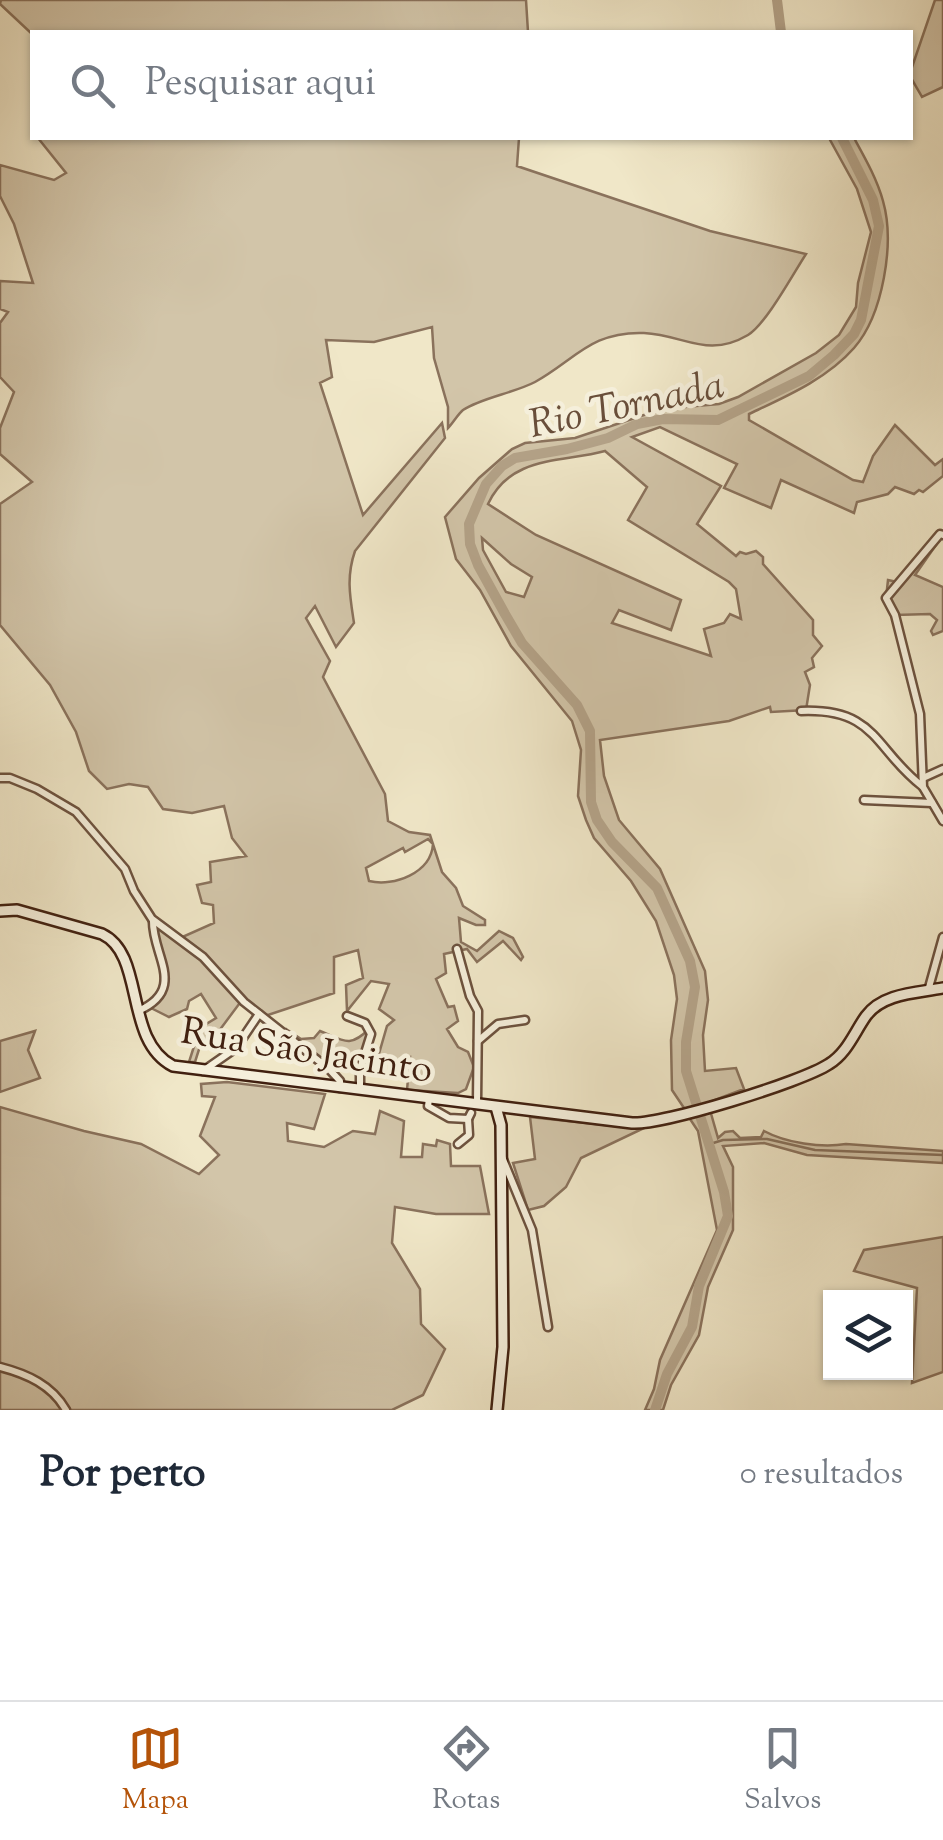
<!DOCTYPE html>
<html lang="pt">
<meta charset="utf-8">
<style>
:root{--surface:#fff;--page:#f2f2f3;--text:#1f2937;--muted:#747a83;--line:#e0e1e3;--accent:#b45309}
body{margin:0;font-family:"Sorts Mill Goudy",serif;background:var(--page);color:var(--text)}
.controls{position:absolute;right:30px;bottom:30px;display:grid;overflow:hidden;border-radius:0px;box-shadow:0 2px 8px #0004}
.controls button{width:90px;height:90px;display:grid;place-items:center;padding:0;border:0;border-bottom:2px solid var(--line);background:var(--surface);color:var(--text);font:50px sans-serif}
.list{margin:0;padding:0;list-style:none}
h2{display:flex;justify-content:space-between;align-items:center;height:130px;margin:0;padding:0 40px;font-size:42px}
h2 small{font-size:32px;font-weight:400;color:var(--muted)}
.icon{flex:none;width:55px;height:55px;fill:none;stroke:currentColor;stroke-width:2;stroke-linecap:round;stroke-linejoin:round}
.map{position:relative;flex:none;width:943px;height:1410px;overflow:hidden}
.search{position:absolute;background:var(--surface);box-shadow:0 2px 8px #0004;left:30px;right:30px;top:30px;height:110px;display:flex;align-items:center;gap:25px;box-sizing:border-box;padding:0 35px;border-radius:0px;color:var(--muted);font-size:38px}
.sheet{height:290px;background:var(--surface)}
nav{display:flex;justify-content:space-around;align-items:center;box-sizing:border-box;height:140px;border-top:2px solid var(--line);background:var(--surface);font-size:28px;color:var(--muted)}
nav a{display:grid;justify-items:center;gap:5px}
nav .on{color:var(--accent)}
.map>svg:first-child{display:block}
</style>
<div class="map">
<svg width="943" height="1410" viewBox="0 0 943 1410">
<rect width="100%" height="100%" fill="#f0e7c8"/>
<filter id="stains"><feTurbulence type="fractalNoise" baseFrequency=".002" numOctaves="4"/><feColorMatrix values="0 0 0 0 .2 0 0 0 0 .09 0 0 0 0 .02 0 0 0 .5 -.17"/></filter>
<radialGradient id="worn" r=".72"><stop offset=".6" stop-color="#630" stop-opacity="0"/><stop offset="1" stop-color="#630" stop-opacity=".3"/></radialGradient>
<g fill="#d2c5a9" stroke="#8a725c" stroke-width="2.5" fill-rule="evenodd">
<polygon points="1,0 526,0 528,32 32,34 0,4"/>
<polygon points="935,0 943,0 943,87 922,97 911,78 911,70"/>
<path d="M 38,138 L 519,138 L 517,166 L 710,231 L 806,254 C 793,274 766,324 748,335 C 707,359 685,335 644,333 C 591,331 575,360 535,382 C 514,393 481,398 463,410 C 458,414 453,423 448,428 L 448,407 L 434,358 L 432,327 L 374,342 L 326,340 L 332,377 L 320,383 L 363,515 L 442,423 L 445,438 L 355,551 C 346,577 350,597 354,623 L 336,647 L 315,606 L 306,618 L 330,661 L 323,677 L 385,794 L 388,821 L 409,832 L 430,835 L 442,872 L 456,888 L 463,906 L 485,920 L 485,925 L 476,925 L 459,918 L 461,942 L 477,951 L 499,931 L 513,938 L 523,957 L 521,960 L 503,941 L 477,962 L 467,949 L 444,954 L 446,973 L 436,979 L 448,1007 L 454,1006 L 458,1021 L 447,1029 L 458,1047 L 468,1052 L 474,1067 L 466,1089 L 458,1093 L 407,1090 L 410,1057 L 376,1064 L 387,1026 L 394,1020 L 379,1009 L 389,984 L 371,981 L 347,1011 L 346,985 L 363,978 L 358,950 L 334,957 L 334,993 L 262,1017 L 242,1000 L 210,1043 L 201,1043 L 195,1062 L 189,1062 L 197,1037 L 193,1032 L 216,1018 L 201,994 L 189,1001 L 187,1009 L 169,1017 L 147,1006 C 175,980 161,954 153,921 L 178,939 L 214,923 L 213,905 L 202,903 L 197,885 L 211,882 L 210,862 L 246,856 L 232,838 L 224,806 L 192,813 L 163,809 L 148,787 L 129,784 L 107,789 L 89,771 L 76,732 L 50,685 L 0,625 L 0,504 L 32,482 L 0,454 L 0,428 L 14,392 L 0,377 L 0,323 L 8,312 L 0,309 L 0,281 L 33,283 L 14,224 L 0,196 L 0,165 L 54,180 L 66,173 ZM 428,839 L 433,844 C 431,873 394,887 369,881 L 366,868 L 403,848 L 405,852 Z"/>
<path d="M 829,138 L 854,138 C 865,158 877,179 883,201 C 895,243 883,315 854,348 C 827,379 785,397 749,414 L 749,420 L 853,480 L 863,482 L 873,456 L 895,425 L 935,465 L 943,459 L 943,476 L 923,492 L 919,490 L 914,494 L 895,487 L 888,494 L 857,502 L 854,513 L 781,480 L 771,508 L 724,488 L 737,464 L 660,427 L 632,437 L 721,486 L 697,524 L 736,556 L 740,552 L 746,554 L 756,551 L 763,557 L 763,564 L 813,620 L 813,635 L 822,646 L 812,658 L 814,667 L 805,672 L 810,685 L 806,710 L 771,712 L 770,707 L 729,721 L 600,740 L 604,776 L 619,820 L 660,869 L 705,971 L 708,1000 L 703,1035 L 705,1071 L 736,1068 L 744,1089 L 686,1111 L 672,1090 L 671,1040 L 677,999 L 674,975 L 656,921 L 631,881 L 594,838 L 586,820 L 578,796 L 581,750 L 572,721 L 511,646 L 480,590 L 456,559 L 445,517 L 479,478 L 512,449 L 525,443 L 575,438 L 662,409 L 719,404 L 738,397 L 816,353 L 839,335 L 856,307 L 858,283 L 871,232 L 857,189 ZM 605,451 L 647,487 L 628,520 L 729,582 L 736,589 L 741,619 L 730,614 L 724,623 L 704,629 L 711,656 L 612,623 L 619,610 L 671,630 L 681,600 L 536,535 L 488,504 C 511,455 561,463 605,451 ZM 482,538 L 511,564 L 532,577 L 524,597 L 506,592 L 483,550 Z"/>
<polygon points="929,543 936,545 915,575 943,587 943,631 933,635 931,631 937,620 930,614 895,615 886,598 888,580 902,583"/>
<path d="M 286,1029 L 301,1039 L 314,1038 L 320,1031 C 343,1040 349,1049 369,1029 L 366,1050 L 319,1061 L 281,1031 Z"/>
<polygon points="35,1031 28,1050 40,1078 0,1092 0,1041"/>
<polygon points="227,1082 325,1094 314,1129 287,1123 288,1141 324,1147 353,1131 375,1134 380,1111 404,1121 401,1157 422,1157 423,1144 436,1146 437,1140 450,1144 451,1166 480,1166 489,1214 436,1214 395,1207 392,1243 420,1289 421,1324 445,1349 423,1395 392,1410 0,1410 0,1107 84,1131 141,1144 199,1174 219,1155 200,1136 215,1097 202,1096 201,1084"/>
<path d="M 710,1110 L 718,1138 L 725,1132 L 733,1131 L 740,1138 L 761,1137 L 764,1131 C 786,1143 821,1148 846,1144 L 943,1151 L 943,1163 L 807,1155 L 764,1143 L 723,1146 L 733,1167 L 733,1230 L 708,1287 L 699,1335 L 671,1385 L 663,1410 L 645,1410 L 654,1389 L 660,1360 L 717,1230 L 698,1131 L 688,1116 Z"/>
<polygon points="530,1117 642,1129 581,1158 566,1187 544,1206 528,1210 513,1163 535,1159"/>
<polygon points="943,1237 943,1372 912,1383 917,1288 854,1271 864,1250"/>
</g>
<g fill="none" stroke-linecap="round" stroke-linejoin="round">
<polyline stroke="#866f59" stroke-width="2.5" points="710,1144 723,1140 767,1139 815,1150 943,1155"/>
<g stroke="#b4a389" stroke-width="10">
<polyline points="777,0 781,32"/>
<polyline points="655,1410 667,1374 692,1327 699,1286 728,1216 724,1192 686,1071 686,1042 695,987 690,961 657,888 612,842 597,820 591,802 590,731 577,705 522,643 505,614 478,565 470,544 469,524 486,484 502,466 515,458 567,449 608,438 637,424 663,419 718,420 809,376 834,355 854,334 861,320 879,226 873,200 842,138"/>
</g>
<defs>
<g id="street">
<polyline points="943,535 940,534 886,598 895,615 920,714 923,787 943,821"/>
<path d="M 801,711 C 877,708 874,749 922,786"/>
<polyline points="0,778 10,778 37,789 76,812 125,869 134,891 152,919 203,957 244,1002 329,1069 340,1081 340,1088"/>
<polyline points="923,778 943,769"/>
<polyline points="864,800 932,803"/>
<polyline points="457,949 470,996 478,1011 477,1103"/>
<polyline points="928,991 943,937"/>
<path d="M 138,1011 C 188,989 152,955 153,921"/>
<polyline points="347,1016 365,1023 371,1034 360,1069 360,1089"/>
<polyline points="478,1041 498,1024 525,1020"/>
<polyline points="203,1071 236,1048 259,1014"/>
<polyline points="429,1099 428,1106 449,1118 468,1119 471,1113"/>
<polyline points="458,1144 469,1135 468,1119"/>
<polyline points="502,1157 532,1230 548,1327"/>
<path d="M 0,1367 C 27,1374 52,1385 66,1410"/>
</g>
<g id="secondary">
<path d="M 0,911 L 17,910 L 102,934 C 146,955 123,1040 173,1066 L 632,1123 C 662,1125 802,1082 829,1064 C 847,1053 854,1033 866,1016 C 883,993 917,993 943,988"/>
<polyline points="496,1107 501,1125 503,1347 497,1410"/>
</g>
</defs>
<use href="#street" stroke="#6d523e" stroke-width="11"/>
<use href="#secondary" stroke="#412010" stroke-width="14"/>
<use href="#street" stroke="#f5efdb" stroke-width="6"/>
<use href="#secondary" stroke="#f5efdb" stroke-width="9"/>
</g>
<g text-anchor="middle" stroke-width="9" stroke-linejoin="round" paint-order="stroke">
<g font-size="38" fill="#412010" stroke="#f5efdb">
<text transform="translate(307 1049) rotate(9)" y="13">Rua São Jacinto</text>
</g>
<g font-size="40" font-style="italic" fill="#694e3a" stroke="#f5efdb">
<text transform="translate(626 403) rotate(-12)" y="14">Rio Tornada</text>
</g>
</g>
<rect width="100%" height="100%" filter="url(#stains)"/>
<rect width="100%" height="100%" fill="url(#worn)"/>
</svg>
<div class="controls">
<button><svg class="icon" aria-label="layers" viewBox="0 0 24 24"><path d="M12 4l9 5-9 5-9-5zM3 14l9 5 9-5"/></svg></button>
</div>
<div class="search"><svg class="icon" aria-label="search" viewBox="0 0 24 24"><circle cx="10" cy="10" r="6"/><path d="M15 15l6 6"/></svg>Pesquisar aqui</div>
</div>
<section class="sheet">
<h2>Por perto<small>0 resultados</small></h2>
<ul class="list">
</ul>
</section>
<nav>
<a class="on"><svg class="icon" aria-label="map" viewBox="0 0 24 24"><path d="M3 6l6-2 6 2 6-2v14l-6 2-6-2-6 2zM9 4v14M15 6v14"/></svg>Mapa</a>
<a><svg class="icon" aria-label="directions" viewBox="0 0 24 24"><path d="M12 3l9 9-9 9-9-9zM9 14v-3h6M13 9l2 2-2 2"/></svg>Rotas</a>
<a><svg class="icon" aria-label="saved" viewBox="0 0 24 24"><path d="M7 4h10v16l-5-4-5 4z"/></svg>Salvos</a>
</nav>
